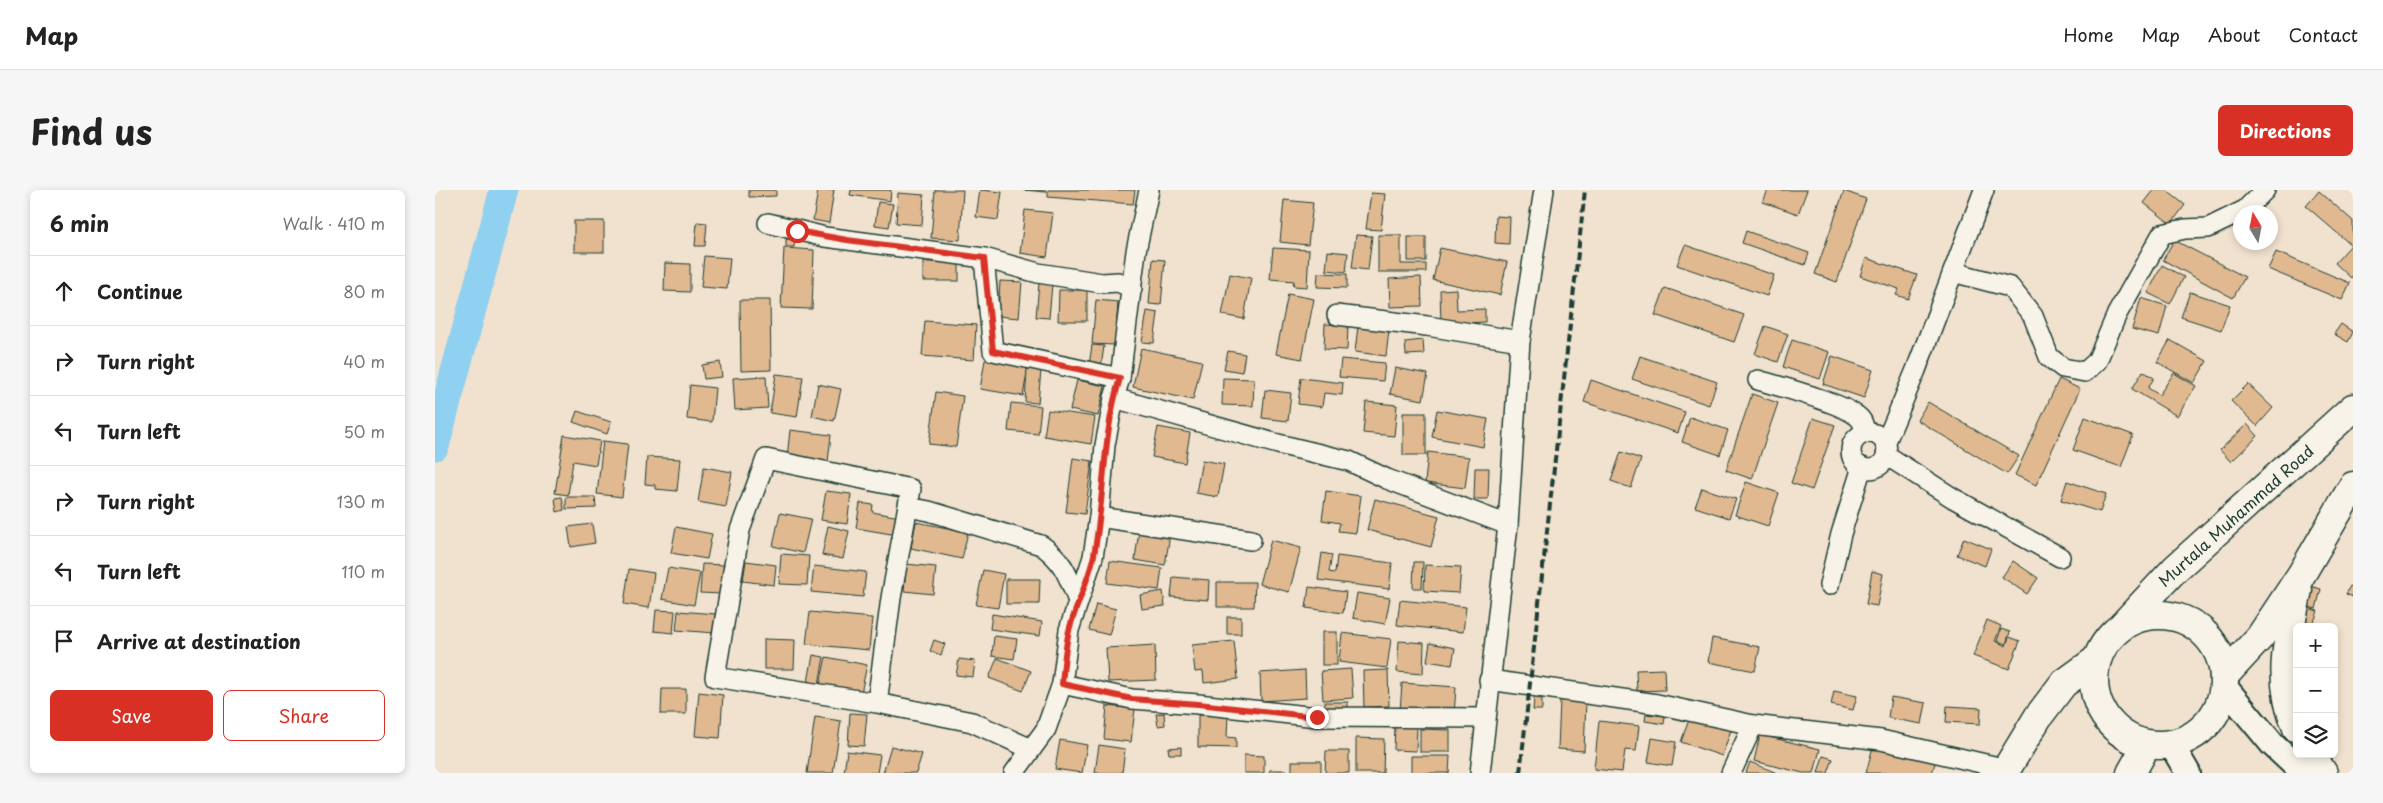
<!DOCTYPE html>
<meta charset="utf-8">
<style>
:root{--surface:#fff;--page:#f6f6f6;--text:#222;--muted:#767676;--line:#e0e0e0;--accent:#d93025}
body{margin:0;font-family:"Playpen Sans",sans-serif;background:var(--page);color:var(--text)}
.controls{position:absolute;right:15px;bottom:15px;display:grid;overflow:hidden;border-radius:8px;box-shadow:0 2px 8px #0003}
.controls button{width:45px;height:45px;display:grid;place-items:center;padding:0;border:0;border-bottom:1px solid var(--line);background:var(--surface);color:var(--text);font:25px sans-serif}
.compass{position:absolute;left:1798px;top:15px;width:45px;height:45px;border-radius:50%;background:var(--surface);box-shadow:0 2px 8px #0003;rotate:350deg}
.stop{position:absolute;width:15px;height:15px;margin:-11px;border:4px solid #d93025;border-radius:50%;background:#fff}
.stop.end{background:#d93025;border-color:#fff;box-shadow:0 1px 5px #0008}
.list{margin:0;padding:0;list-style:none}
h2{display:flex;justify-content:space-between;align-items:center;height:65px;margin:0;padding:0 20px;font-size:21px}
h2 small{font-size:16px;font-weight:400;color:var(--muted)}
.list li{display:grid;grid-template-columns:32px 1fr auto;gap:15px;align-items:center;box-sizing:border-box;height:70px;padding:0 20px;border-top:1px solid var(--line)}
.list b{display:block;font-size:19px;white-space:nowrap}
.list em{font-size:16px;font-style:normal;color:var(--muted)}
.actions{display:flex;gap:10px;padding:15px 20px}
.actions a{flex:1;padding:11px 0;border:1px solid var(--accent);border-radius:8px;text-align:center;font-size:18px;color:var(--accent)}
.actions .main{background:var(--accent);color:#fff}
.icon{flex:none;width:28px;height:28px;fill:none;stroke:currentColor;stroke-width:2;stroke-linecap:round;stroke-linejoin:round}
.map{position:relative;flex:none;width:1918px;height:583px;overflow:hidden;border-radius:8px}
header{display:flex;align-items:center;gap:30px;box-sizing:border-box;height:70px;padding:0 25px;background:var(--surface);border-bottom:1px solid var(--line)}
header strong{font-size:24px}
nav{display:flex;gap:28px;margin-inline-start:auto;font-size:18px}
.intro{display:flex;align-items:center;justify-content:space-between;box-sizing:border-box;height:120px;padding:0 30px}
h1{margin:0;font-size:35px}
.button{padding:12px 22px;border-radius:8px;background:var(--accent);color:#fff;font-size:18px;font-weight:700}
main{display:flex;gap:30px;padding:0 30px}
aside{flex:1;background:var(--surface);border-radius:8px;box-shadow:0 2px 8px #0003}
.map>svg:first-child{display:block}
</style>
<header>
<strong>Map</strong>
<nav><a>Home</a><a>Map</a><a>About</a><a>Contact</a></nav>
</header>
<div class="intro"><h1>Find us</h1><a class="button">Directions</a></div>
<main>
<aside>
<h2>6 min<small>Walk · 410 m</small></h2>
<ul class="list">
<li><svg class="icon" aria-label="ahead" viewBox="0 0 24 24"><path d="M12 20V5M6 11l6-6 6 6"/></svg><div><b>Continue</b></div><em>80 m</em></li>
<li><svg class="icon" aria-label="right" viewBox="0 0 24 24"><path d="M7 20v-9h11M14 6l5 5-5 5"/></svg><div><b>Turn right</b></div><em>40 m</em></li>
<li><svg class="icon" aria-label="left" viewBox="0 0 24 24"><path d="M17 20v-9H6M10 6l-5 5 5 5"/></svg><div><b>Turn left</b></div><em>50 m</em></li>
<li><svg class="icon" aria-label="right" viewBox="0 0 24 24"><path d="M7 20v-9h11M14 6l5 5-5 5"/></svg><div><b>Turn right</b></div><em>130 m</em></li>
<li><svg class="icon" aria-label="left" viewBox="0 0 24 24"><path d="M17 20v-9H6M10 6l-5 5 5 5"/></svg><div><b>Turn left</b></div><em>110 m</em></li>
<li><svg class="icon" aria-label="arrive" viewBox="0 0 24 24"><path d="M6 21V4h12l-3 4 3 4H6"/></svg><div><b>Arrive at destination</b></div></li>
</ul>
<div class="actions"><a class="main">Save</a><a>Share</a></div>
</aside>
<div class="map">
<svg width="1918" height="583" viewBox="0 0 1918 583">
<rect width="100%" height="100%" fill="#f0e2ce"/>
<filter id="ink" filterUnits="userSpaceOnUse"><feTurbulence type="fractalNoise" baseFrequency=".02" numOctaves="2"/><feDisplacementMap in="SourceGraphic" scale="10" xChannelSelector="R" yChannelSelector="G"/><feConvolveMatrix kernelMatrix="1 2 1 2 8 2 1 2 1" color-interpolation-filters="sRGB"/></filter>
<g filter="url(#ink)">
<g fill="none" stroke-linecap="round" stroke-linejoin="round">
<polyline stroke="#90d0f1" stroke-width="29" points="0,256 69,0"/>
</g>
<g fill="#e1b991" stroke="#1f3d34">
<polygon points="314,0 341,0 341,6 314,7"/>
<polygon points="383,0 399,0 394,33 378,30"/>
<polygon points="416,0 456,0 455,11 415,5"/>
<polygon points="500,0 528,0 525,50 496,48"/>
<polygon points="545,0 567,2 563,30 541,27"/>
<polygon points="588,0 611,0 611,2"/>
<polygon points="613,0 700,0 698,14 613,7"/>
<polygon points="1333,0 1372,0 1363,24 1328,12"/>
<polygon points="1719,0 1731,0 1750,15 1736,34 1709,13"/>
<polygon points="1409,1 1431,9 1402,92 1380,84"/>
<polygon points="1884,1 1918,31 1918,85 1916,88 1900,73 1916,55 1871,16"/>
<polygon points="463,3 489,5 487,35 461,33"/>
<polygon points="936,3 950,4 946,40 931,39"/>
<polygon points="849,10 878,13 873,55 845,52"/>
<polygon points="443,12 458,14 454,37 440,35"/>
<polygon points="590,20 618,23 612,67 585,63"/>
<polygon points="1061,26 1075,27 1074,54 1060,53"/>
<rect x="139" y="31" width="30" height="31"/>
<polygon points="262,32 272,33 270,56 260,56"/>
<polygon points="1311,41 1374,63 1370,75 1307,53"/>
<polygon points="921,45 937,46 933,80 917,78"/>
<polygon points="943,45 966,45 966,74 991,74 991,82 943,82"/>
<rect x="973" y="47" width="18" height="24"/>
<polygon points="351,49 360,49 359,57 351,57"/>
<polygon points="1739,50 1810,87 1798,108 1728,70"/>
<polygon points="1250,55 1339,85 1332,106 1242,75"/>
<polygon points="349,58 379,60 377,119 346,118"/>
<polygon points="838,58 874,60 872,97 858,96 859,91 835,89"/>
<polygon points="1005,58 1072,72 1065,105 998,90"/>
<polygon points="893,61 913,63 911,82 891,80"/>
<polygon points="1841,62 1915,93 1907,110 1833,79"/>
<polygon points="269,66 295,68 292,99 266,97"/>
<polygon points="1431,68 1482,85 1473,109 1461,105 1464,99 1425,86"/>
<polygon points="718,69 730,70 726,115 714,114"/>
<rect x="488" y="72" width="36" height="19"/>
<polygon points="230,73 255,74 255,102 229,101"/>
<polygon points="1727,75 1749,87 1735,114 1713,103"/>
<polygon points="883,83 912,84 912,98 882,97"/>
<polygon points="795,84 816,88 809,129 787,125"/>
<polygon points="986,87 987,116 955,117 954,89"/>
<polygon points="565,91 587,92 584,128 563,126"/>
<polygon points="604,93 617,94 614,128 601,127"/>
<polygon points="1230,98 1309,125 1299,152 1220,125"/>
<polygon points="1021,99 1022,120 1050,119 1050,132 1006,134 1005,100"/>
<polygon points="624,100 652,100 652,131 623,131"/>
<polygon points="1755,102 1795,115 1786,140 1746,127"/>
<polygon points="853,104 879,109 867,169 841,164"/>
<polygon points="1706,108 1732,116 1724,146 1697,139"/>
<polygon points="305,110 335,110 336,180 306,181"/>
<polygon points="661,110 683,112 680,155 657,154"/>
<polygon points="712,121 723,123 719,153 707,152"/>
<polygon points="490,131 541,135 539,170 487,166"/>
<polygon points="890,134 913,136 912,160 889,159"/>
<polygon points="1906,134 1918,142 1913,152 1899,144"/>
<polygon points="923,136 954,140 951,166 920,162"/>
<polygon points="1330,136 1353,144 1343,172 1320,164"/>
<polygon points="988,150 989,164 971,165 970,152"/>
<polygon points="1357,150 1394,162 1385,189 1348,177"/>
<polygon points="1735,150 1772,171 1759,193 1722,172"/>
<polygon points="657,155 669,156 666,177 654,176"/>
<polygon points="706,158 767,171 758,210 698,197"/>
<polygon points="793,161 810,164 807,182 789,179"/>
<polygon points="1205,166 1282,192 1274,215 1197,189"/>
<polygon points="1397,166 1438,180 1429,208 1388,194"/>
<polygon points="906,169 950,173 948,191 904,187"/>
<polygon points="550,170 593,177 588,206 545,199"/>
<polygon points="285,172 287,187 269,189 267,175"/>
<polygon points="960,178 993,184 988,210 955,204"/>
<polygon points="592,179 606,180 603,213 590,212"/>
<polygon points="1708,181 1719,188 1713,198 1724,205 1739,183 1761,196 1742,226 1697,199"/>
<polygon points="341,184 368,187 362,227 335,223"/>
<polygon points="331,186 333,218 300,220 298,188"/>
<polygon points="788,188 819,189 818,216 787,215"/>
<polygon points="866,188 908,193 907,205 889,203 887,217 863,214"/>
<polygon points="1624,189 1645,199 1601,295 1580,285"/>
<polygon points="642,190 670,196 663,226 635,220"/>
<polygon points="1156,190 1250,222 1243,243 1149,212"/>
<polygon points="383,194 406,199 399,231 377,226"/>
<polygon points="1813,194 1838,218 1822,236 1796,211"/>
<polygon points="255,195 280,198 277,232 252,229"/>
<polygon points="830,200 856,203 853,231 827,228"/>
<polygon points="501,202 528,206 521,257 494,254"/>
<polygon points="1317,204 1343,213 1317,289 1291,280"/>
<polygon points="931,212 962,215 959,246 928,243"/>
<polygon points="1493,212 1584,266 1572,284 1482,230"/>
<polygon points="576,213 606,216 603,244 573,241"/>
<polygon points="613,220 660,227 656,254 609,246"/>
<polygon points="1002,220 1053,229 1048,257 997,247"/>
<polygon points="142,221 176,232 172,244 138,232"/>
<rect x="968" y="223" width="23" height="42"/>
<polygon points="1255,227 1293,240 1285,265 1247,252"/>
<polygon points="1650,227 1698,245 1686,277 1638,260"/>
<polygon points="1378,228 1400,235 1377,300 1356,293"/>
<polygon points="1812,234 1823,246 1796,272 1785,260"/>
<polygon points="723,237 755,243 750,273 717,267"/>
<polygon points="355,240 396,245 393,272 352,268"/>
<polygon points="129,245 165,251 161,275 138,271 133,305 120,303"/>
<polygon points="168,251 193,254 187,307 162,304"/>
<polygon points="993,262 1034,267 1030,298 990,293"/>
<polygon points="1186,262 1206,269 1196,298 1176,291"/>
<polygon points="212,267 245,269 242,301 220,299 220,295 210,294"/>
<polygon points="638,268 657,271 650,324 631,322"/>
<polygon points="767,270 789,274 783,307 761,303"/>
<polygon points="269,277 297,282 291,317 263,312"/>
<polygon points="1040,278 1054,278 1053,309 1039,309"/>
<polygon points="1632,291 1671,304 1665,322 1626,310"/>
<polygon points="1311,292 1344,303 1333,336 1300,325"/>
<polygon points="1267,298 1301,309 1294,328 1260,317"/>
<polygon points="391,301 416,304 412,334 386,330"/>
<polygon points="891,301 926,306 921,343 903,341 905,333 887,330"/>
<polygon points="127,307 129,320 122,322 120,308"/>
<polygon points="131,307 160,307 161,318 131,319"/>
<polygon points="940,309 1004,326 996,357 932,340"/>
<polygon points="425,313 438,315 437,322 465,327 462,345 421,338"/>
<polygon points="345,323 376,329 368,363 338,356"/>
<polygon points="481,332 533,342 527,369 476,358"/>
<polygon points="157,334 160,353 136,357 133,337"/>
<polygon points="393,336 414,341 408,369 387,365"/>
<polygon points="241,337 277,344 272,369 236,363"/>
<polygon points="704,340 735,345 730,375 700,370"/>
<polygon points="1529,348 1556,359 1550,376 1522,365"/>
<polygon points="836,350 866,358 854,402 824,394"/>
<polygon points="887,363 897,365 894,382 900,383 902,366 957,373 954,399 883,390"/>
<polygon points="346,364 374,366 372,395 344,394"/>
<polygon points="311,371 341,375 339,395 308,391"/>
<polygon points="675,371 727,378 724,400 672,393"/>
<polygon points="1578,371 1603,388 1592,404 1567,387"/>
<polygon points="979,372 988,372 987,398 978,398"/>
<polygon points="267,374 289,375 287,404 265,403"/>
<polygon points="471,374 501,377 498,404 469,401"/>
<polygon points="990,375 1026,377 1024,403 989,401"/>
<polygon points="379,376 431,382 428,407 376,402"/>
<polygon points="233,378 265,383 259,415 227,409"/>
<polygon points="194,379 219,383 214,418 189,414"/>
<polygon points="548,380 569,384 563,418 541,415"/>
<polygon points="1437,381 1448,384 1442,416 1431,414"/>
<polygon points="738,387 774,390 773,410 736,407"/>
<polygon points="571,389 605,389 604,414 571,414"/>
<polygon points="782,392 820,392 819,417 782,417"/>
<polygon points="1872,395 1886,399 1881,419 1867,415"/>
<polygon points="1915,396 1918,397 1918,407 1911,404"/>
<polygon points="874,397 911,402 908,423 871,418"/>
<polygon points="728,401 730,416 707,419 705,405"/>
<polygon points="922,403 955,408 950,434 918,428"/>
<polygon points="965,410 1031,417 1028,442 962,435"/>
<polygon points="661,414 681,419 674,445 654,440"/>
<polygon points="1864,415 1883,421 1877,437 1858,432"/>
<polygon points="221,420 240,421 238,443 219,441"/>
<polygon points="243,421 281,424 280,443 241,440"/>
<polygon points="375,422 437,428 434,460 371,454"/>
<polygon points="557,424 607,432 605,446 555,439"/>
<rect x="792" y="427" width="14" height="17"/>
<polygon points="1552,430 1566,436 1560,451 1571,456 1574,447 1585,451 1574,479 1538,466"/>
<polygon points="1566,439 1575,442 1571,454 1562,451"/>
<rect x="887" y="442" width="15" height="33"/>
<polygon points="907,443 956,449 952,478 904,472"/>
<polygon points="559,446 582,449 579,469 557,466"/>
<polygon points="1277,448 1325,457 1320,481 1273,472"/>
<polygon points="329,449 360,450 359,479 329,479"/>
<polygon points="499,450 510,454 506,465 495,461"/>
<polygon points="799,451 803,489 769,493 768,481 760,482 757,455"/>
<polygon points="964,451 989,453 988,484 962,482"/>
<polygon points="995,453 1020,458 1017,475 992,471"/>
<polygon points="720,455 721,490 673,492 671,458"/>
<polygon points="378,465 389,467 384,494 373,492"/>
<polygon points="391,467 432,475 426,503 385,495"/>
<polygon points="562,468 596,481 588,501 554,488"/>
<polygon points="524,469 540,471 538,487 521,485"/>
<polygon points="916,479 918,508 888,510 886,481"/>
<polygon points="1229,479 1230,500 1202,501 1201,480"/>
<polygon points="870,480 871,508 826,511 825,483"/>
<polygon points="953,480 954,516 929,517 928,481"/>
<polygon points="967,493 1021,497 1019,525 965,522"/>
<polygon points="227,499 251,499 251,524 226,524"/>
<polygon points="1399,501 1422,506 1418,520 1396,515"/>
<polygon points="264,502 288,505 285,548 260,546"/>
<polygon points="1456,507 1491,513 1487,534 1453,528"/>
<polygon points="1099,508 1107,509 1107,520 1098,520"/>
<polygon points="1125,510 1151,511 1149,561 1123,559"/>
<rect x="890" y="512" width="23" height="10"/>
<polygon points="672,516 700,519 696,552 669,549"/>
<polygon points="1512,516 1546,518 1545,534 1511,532"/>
<polygon points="415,523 432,524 429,556 413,555"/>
<polygon points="729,523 730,535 723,536 721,524"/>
<polygon points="1211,524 1230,526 1229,534 1210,531"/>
<polygon points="1256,524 1297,537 1287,566 1246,552"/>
<polygon points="763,525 793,525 792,547 801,548 801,558 763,557"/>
<polygon points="380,527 406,531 398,583 372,583"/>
<polygon points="1164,531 1204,536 1201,561 1190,560 1187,582 1159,579"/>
<polygon points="960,536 982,536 981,561 959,560"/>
<polygon points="985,539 1015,540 1015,562 985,562"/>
<polygon points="1325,545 1385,559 1379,583 1368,583 1319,571"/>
<polygon points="921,548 949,549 948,583 921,583"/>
<polygon points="1217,548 1241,552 1237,576 1213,572"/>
<polygon points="625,550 652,555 647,583 620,579"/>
<polygon points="1439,553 1501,570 1497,583 1431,583"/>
<polygon points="664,555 690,559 687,583 660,583"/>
<polygon points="456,556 487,564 481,583 448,583"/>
<polygon points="746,557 746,564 734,564 733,558"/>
<polygon points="412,561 445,565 442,583 409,583"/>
<polygon points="891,561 914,561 914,583 890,583"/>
<polygon points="809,565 829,566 829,583 809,583"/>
<polygon points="976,566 1015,566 1014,583 976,583"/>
<polygon points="1388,566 1398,569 1393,583 1383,583"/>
<rect x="857" y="571" width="29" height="12"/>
<polygon points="1315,572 1342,583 1311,583"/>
<polygon points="835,580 851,580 851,583 834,583"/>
</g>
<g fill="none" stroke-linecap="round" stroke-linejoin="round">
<defs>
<g id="minor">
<polyline points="333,33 390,47 549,68 603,83 667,93 683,92 697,98"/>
<polyline points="549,68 558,161 685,188"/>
<polyline points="1518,82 1575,97 1598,126 1614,167 1628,178 1650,182 1662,171 1682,124 1727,44 1750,39 1773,38 1810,20 1830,0"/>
<polyline points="902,125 992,136 1085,151"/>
<path d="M 1323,190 C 1346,197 1405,212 1422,226 C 1428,230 1429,236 1430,243"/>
<polyline points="679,208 843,254 914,271 952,289 1073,335"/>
<circle cx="1434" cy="261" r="18"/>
<polyline points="1450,254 1481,180 1549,0"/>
<polyline points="1451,265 1518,308 1625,367"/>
<path d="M 473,317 L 494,321 L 606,355 C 629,371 633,386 643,411"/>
<polyline points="664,327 816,350"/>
<polyline points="1394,395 1406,344 1427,277"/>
<polyline points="1054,490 1222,514 1318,535 1446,550 1572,579"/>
<polyline points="627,494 697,509 763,514 882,527 1050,528"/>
<polyline points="442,513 456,408 476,299 331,269 305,340 280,487 442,513 537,532 596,559"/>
<polyline points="579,583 611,539 627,494 634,440 658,367 664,327 670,255 679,208 685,188 701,61 714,0"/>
<polyline points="1045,583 1073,335 1085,151 1109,0"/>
<polyline points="1296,583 1318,535"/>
</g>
<g id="tertiary">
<polyline points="1789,496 1838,555 1868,583"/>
<polyline points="1736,554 1753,583"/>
</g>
<g id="trunk">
<circle cx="1724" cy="490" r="65"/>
<polyline points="1688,435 1740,379 1918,218"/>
<polyline points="1789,486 1825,447 1866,385 1918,296"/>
<path d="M 1862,538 C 1841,489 1853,449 1863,400"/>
<polyline points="1876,564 1888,583"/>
<polyline points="1569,583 1603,527 1628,494 1661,470"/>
<polyline points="1696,583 1711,556"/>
</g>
</defs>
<use href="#minor" stroke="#1f3d34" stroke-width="22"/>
<use href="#tertiary" stroke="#1f3d34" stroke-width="28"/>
<use href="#trunk" stroke="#1f3d34" stroke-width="31"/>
<use href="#minor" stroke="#f7f3e8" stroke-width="19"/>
<use href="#tertiary" stroke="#f7f3e8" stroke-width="24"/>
<use href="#trunk" stroke="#f7f3e8" stroke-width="28"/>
<polyline stroke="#1f3d34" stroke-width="4" stroke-dasharray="8 4" stroke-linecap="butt" points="1085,583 1150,0"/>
</g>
</g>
<g fill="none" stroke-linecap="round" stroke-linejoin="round" filter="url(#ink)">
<path stroke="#d93025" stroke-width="6" d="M 362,41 L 412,50 L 549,68 L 558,161 L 685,188 C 667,246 670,306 659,365 C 654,389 642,413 635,437 C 630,455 629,475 627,494 L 697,509 L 763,514 L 882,527"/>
</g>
<g text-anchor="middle" stroke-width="5" stroke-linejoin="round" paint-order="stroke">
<g font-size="16" fill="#1f3d34" stroke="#f7f3e8">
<text transform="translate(1801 326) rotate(-42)" y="6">Murtala Muhammad Road</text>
</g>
</g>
</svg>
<div class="controls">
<button>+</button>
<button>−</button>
<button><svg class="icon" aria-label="layers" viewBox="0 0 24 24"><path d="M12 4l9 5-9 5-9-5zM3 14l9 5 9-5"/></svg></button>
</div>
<svg class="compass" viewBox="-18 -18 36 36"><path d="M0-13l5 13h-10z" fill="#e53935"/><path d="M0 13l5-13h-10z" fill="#767676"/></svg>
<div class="stop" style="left:362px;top:41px"></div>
<div class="stop end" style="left:882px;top:527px"></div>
</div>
</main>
